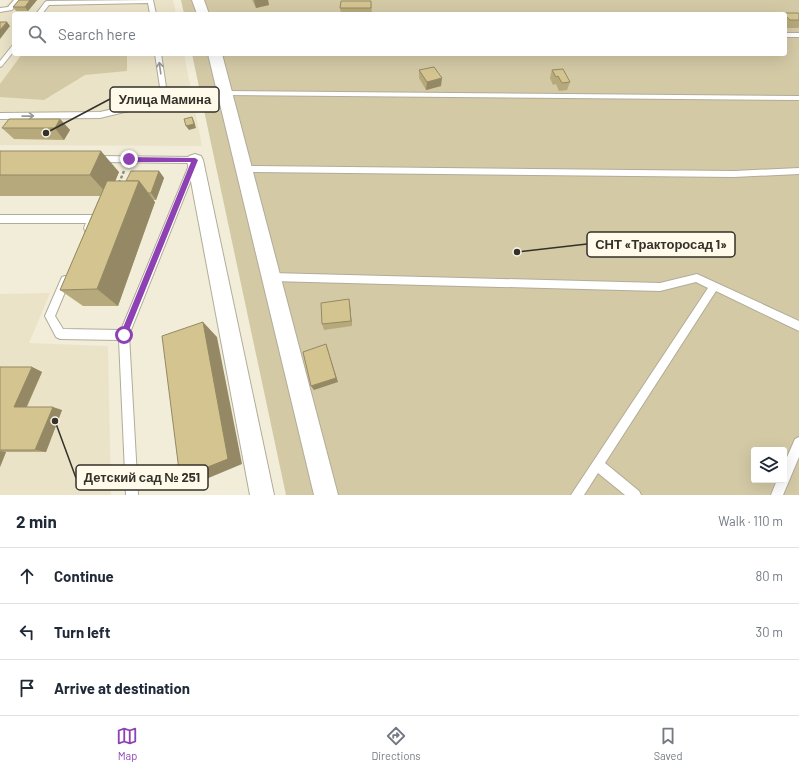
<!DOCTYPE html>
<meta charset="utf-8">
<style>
:root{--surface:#fff;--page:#f2f2f3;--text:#1f2937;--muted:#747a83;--line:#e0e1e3;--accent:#8e41b2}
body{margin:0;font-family:Barlow,sans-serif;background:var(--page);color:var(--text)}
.controls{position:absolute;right:12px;bottom:12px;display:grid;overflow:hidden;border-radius:4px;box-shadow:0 4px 16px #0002}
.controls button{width:36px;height:36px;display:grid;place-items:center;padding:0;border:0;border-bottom:1px solid var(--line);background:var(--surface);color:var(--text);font:20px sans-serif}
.stop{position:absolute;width:12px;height:12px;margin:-9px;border:3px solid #8e41b2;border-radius:50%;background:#fff}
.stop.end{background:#8e41b2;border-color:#fff;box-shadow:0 1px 4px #0008}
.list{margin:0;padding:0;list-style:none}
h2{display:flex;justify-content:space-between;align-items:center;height:52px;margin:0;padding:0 16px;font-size:17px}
h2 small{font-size:13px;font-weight:400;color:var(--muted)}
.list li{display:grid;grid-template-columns:26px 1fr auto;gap:12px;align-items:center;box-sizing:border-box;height:56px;padding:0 16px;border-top:1px solid var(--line)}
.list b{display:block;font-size:15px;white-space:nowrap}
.list em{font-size:13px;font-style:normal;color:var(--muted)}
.icon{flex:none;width:22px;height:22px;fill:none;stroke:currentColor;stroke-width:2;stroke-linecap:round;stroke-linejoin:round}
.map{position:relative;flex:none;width:799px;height:495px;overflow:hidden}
.search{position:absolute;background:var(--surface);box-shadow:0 4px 16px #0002;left:12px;right:12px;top:12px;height:44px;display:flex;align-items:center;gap:10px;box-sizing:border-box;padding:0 14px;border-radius:4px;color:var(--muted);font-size:15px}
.sheet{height:220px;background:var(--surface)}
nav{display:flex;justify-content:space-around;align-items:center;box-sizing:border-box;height:56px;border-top:1px solid var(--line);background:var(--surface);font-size:11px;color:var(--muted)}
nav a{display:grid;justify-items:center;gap:2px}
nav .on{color:var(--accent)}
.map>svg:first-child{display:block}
</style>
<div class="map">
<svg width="799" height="495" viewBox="0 0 799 495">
<rect width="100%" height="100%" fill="#f2edd9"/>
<g fill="#ebe3c8">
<polygon points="11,0 173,0 176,14 14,14 14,54 184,54 202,146 0,145 0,12"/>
<polygon points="50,293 29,343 108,346 111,495 0,495 0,294"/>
</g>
<g fill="#d3c9a5" fill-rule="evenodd">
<path d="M 181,0 L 799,0 L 799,495 L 286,495 L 192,54 L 785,54 L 785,14 L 184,14 ZM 754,450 L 784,450 L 784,480 L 754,480 Z"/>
<polygon points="22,54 51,54 51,56 127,54 127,71 85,75 44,100 0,97 0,84"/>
</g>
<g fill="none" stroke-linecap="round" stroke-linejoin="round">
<defs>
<g id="lane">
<polygon points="14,0 20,0 12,10 0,12 0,8 8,7"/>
<polygon points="153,0 156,14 150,14 148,3 49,5 42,14 36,14 45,2 47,1"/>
<rect x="785" y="33" width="14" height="4"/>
<polygon points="14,45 14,51 2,66 0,67 0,61 12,46"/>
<polygon points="155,54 161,54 166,87 157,104 100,118 0,119 0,113 100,112 152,100 160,87"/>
<polygon points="223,91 799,96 799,100 225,95 223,95"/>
<polygon points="97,156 195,157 199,160 129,335 138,495 126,495 119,340 60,339 56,337 45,316 62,277 65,276 68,277 70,280 55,316 63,329 121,330 190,163 97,162 93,159"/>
<polygon points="244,166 734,171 799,168 799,174 734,177 244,172 240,169"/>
<polygon points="0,215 92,215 95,217 96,219 91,231 85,231 84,228 86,223 0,223"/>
<polygon points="271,273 660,283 697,274 799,321 799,331 716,291 605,463 639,491 641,495 625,495 598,473 584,495 571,495 708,288 696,282 660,291 271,281 268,280 266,277 268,274"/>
<polygon points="799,437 799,457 783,495 771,495 777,480 784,480 784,464 795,439"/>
</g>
<g id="street">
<polygon points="192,0 204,0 209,14 197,14"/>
<polygon points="208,54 222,54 338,495 314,495"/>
<polygon points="195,154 201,156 203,160 274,495 250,495 187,160 189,156"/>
</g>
</defs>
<use href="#lane" stroke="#b1ac99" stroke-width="2"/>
<use href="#street" stroke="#b1ac99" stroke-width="2"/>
<polyline stroke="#918e80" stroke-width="2.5" stroke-dasharray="3 2" stroke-linecap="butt" points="119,183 124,171"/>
<use href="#lane" fill="#fff" fill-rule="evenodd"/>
<use href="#street" fill="#fff" fill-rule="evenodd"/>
</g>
<g fill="#b6a97b">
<polygon points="19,0 37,0 28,11 16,11 13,7"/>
<polygon points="252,0 268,0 269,5 256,8"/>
<polygon points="371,1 372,14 341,14 340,8"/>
<polygon points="783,13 799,14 799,27 798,28 785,28 785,14 782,14"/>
<polygon points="419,70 441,86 426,90 419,78"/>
<polygon points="552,70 570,82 567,90 559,91 556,84 553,85 550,78"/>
<polygon points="60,119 70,130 64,140 14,139 2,128"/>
<polygon points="0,151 119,172 115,181 126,181 159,171 164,178 156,200 153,200 155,202 118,306 83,306 60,290 100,196 0,196"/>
<polygon points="350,305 352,326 324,330 322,324"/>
<polygon points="0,367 32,367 42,372 27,407 62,410 46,452 6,452 0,467"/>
</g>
<g fill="#948964">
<polygon points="30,0 37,0 28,11 25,7"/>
<polygon points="254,0 268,0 269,5 256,8"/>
<polygon points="7,22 10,26 0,39 0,30"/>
<polygon points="442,78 441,86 426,90 427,82"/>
<polygon points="192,117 194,121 196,128 189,130 186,126"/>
<polygon points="60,119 70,130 64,140 55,128"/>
<polygon points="101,151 119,172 109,196 90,175"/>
<polygon points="159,171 164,178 156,200 151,193"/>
<polygon points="139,181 155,202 118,306 97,289"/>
<polygon points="349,299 350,305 352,326 351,321"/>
<polygon points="203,322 217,337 242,464 199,482 180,478"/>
<polygon points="326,344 338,382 314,390 311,386"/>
<polygon points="32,367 42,372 25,410 14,407"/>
<polygon points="53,407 62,410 46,452 35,450"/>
<polygon points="0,451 6,452 0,467"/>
</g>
<g fill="#d4c48f" stroke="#948964">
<polygon points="19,0 30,0 25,7 13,7"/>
<polygon points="341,1 371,1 371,8 340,8"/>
<polygon points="783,13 798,13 799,14 799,20 790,20"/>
<polygon points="0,22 7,22 0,30"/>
<polygon points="434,67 442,78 427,82 419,70"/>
<polygon points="563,69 570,82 562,83 558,76 556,77 552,70"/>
<polygon points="192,117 194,124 186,126 184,119"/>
<polygon points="9,119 60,119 55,128 2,128"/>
<polygon points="0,151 101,151 90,175 0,175"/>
<polygon points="131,171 159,171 151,193 148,193 139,181 126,181"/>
<polygon points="107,181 139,181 97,289 60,290"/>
<polygon points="349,299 351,321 322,324 321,303"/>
<polygon points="203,322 228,459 180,478 162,336"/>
<polygon points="326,344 336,378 311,386 303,352"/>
<polygon points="0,367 32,367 14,407 53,407 35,450 0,450"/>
</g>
<defs><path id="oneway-shaft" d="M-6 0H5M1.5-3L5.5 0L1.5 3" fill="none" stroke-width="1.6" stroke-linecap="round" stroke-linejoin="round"/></defs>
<g stroke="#999894">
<use href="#oneway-shaft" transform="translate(160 68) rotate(-98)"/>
<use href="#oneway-shaft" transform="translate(28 116) rotate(-1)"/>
</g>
<polygon fill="#8e41b2" points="129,157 195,158 198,160 127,335 124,338 120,335 191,162 129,162 126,159"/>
<path fill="none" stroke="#333129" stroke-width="1.5" d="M46 133L110 99M517 252L587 244M55 421L76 478"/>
<g fill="#333129" stroke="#fffaea" stroke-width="1.5">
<circle cx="46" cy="133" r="4"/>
<circle cx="517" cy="252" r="4"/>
<circle cx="55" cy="421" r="4"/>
</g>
<g fill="#fffaea" stroke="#333129" stroke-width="1.5">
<rect x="110" y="87" width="109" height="25" rx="4"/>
<rect x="587" y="232" width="148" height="25" rx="4"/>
<rect x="76" y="465" width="132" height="25" rx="4"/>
</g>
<g font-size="13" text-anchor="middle" font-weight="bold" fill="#333129">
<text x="165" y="104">Улица Мамина</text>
<text x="661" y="249">СНТ «Тракторосад 1»</text>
<text x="142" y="482">Детский сад № 251</text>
</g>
</svg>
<div class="controls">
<button><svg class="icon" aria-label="layers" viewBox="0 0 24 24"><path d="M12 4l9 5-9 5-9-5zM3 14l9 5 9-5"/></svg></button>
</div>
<div class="stop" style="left:124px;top:335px"></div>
<div class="stop end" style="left:129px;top:159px"></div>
<div class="search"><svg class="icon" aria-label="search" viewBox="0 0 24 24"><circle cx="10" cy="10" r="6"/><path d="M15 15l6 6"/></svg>Search here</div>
</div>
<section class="sheet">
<h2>2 min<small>Walk · 110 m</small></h2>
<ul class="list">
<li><svg class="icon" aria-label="ahead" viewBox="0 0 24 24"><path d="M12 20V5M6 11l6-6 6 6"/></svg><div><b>Continue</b></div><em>80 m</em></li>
<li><svg class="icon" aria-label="left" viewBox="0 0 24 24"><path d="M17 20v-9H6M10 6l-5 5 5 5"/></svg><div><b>Turn left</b></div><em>30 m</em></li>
<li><svg class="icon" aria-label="arrive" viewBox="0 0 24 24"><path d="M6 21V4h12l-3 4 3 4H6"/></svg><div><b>Arrive at destination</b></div></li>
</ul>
</section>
<nav>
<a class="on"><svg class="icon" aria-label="map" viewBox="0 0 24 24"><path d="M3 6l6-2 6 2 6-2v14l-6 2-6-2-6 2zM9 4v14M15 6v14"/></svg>Map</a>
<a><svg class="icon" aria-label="directions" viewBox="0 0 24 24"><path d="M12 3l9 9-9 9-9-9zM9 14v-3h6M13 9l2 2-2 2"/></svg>Directions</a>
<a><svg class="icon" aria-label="saved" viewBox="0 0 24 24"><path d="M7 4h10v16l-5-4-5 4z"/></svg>Saved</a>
</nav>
